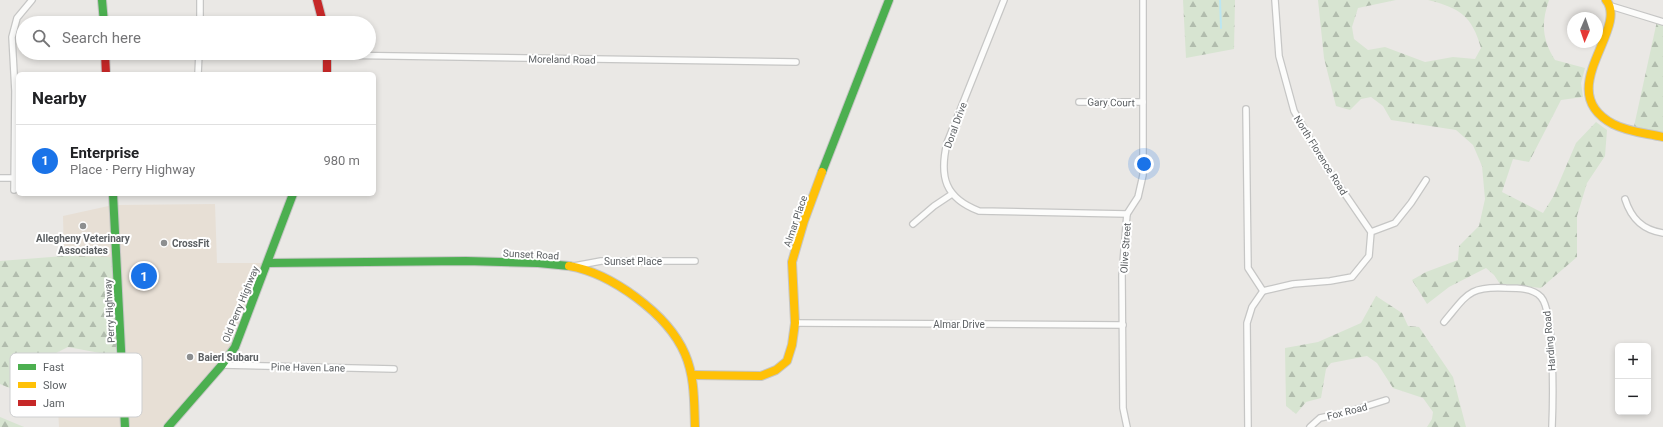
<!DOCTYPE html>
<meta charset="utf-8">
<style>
:root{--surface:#fff;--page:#f2f2f2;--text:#202124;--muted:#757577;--line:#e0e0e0;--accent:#1a73e8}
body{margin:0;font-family:Roboto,sans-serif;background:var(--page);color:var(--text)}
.controls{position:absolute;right:12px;bottom:12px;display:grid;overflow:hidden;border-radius:6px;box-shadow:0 2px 6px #0003}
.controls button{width:36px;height:36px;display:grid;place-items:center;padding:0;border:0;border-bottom:1px solid var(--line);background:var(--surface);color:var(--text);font:20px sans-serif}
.compass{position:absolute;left:1567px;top:12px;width:36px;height:36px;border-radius:50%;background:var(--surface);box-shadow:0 2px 6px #0003;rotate:182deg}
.you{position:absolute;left:1144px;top:164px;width:14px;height:14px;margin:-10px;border:3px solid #fff;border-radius:50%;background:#1a73e8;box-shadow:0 0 0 6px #1a73e833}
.badge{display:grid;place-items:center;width:26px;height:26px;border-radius:50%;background:var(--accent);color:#fff;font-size:13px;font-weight:700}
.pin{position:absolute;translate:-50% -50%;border:2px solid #fff;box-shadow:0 1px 4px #0006}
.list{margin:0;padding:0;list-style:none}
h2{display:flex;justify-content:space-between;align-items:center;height:52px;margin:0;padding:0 16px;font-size:17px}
h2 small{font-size:13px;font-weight:400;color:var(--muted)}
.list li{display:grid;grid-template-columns:26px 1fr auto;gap:12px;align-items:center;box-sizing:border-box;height:72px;padding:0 16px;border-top:1px solid var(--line)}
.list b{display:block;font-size:15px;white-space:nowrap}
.list p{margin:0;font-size:13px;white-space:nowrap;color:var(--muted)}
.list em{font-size:13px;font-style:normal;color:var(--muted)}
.icon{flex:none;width:22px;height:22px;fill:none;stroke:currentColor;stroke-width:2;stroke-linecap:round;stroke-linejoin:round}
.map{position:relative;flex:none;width:1663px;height:427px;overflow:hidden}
.search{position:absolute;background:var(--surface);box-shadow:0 2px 6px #0003;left:16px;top:16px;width:360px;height:44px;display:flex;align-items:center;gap:10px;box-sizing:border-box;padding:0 14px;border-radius:22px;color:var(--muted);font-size:15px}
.panel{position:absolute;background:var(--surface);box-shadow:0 2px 6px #0003;left:16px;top:72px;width:360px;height:124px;border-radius:6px}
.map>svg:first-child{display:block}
</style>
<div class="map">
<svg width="1663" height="427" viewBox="0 0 1663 427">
<defs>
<pattern id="forest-firs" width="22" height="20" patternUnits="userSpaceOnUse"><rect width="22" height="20" fill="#d7e4d1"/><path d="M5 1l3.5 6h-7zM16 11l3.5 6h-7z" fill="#b1bcad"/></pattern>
</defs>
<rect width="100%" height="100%" fill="#eae8e5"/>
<polygon fill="#e7dfd5" points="215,204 217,263 268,263 239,339 168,427 59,427 57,393 123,391 116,258 64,256 63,216 113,205"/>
<g fill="url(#forest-firs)">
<polygon points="1183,0 1235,0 1234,49 1186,58"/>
<path d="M 1318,0 L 1396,0 L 1358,8 L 1352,27 L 1354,39 L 1368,50 L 1385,47 L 1425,62 L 1453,57 L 1475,59 L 1481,48 C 1472,16 1460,8 1428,0 L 1549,0 C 1541,23 1542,39 1555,60 L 1585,68 L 1581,83 L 1583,97 L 1561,100 L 1529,162 L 1513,159 L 1502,192 L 1543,213 L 1553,197 L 1576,143 L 1596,122 L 1607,130 L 1605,156 L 1587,183 L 1577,216 L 1577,257 L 1541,288 L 1500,284 L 1494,275 L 1486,268 L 1449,287 L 1427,304 L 1412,280 L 1426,272 L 1458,260 L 1459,246 L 1479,226 L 1485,199 L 1482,166 L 1473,145 L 1456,130 L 1391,120 L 1383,106 L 1371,97 L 1361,99 L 1350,110 L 1336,106 L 1324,58 Z"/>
<polygon points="1657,21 1663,22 1663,137 1633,131"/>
<polygon points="64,256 116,257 121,357 68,347 50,356 49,377 57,393 58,408 0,384 0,261"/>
<polygon points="1376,296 1402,313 1408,326 1419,327 1453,377 1466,427 1427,427 1432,419 1433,412 1423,398 1393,388 1377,363 1367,356 1331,363 1326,369 1321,398 1306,402 1296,414 1286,406 1285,348 1318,342 1361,323"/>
<polygon points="0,417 24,427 0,427"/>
</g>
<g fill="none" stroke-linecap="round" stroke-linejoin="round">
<polyline stroke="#bce6f1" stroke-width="2" points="1220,0 1221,28"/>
<defs>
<g id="street">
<path d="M 1004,0 L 947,143 C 939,177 945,198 979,211 L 1127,214"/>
<polyline points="1275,0 1279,56 1294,111 1323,162 1371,232"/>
<polyline points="1611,6 1663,22"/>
<polyline points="200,23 200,0"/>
<polyline points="327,55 796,62"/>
<polyline points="198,74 199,53"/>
<polyline points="1079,102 1143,102"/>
<polyline points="1246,109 1248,268 1263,291 1252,307 1247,323 1248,427"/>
<polyline points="0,178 14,178"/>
<polyline points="14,190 15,91 12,37 17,18 32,0"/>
<path d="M 1625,199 C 1631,218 1642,230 1663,233"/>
<polyline points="913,224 934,206 952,194"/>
<polyline points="574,266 601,261 695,261"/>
<polyline points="1263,291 1293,284 1330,281 1352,277 1369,256 1371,232 1395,223 1411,203 1426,180"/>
<path d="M 1444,322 C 1467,295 1468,286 1506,288 C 1517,288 1533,288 1541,297 C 1555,313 1553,403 1552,427"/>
<polyline points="795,323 1123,325"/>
<polyline points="222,365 394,369"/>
<polyline points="1127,427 1123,408 1122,275 1127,214 1138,197 1143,175 1143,0"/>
<polyline points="1310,427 1320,418 1348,412 1386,400"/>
</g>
<g id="fast">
<polyline points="102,0 104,23"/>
<polyline points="822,172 889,0"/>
<polyline points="113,194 125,427"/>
<polyline points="268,263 466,261 538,263 569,266"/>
<polyline points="168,427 222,365 235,347 293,194"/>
</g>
<g id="slow">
<path d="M 1606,0 C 1630,29 1551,91 1613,124 C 1628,132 1646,133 1663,137"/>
<path d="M 569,266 C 611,273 668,314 685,354 C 695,377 694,403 695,427"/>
<polyline points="693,375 761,376 776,370 787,361 792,345 795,323 792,262 804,221 822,172"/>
</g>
<g id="jam">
<polyline points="317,0 323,23"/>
<polyline points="105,53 106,74"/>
<polyline points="327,53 327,74"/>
</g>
</defs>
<use href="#street" stroke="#c6c6c5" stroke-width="8"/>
<use href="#fast" stroke="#c6c6c5" stroke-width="10"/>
<use href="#slow" stroke="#c6c6c5" stroke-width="10"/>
<use href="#jam" stroke="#c6c6c5" stroke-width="10"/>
<use href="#street" stroke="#fcfcfb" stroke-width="5.5"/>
<use href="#fast" stroke="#4caf50" stroke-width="8"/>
<use href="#slow" stroke="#ffc107" stroke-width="8"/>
<use href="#jam" stroke="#c62828" stroke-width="8"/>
</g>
<g fill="#8d8f90" stroke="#fff" stroke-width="1.5">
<circle cx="83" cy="226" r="4"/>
<circle cx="164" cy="243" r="4"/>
<circle cx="190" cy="357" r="4"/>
</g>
<g text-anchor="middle" stroke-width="4" stroke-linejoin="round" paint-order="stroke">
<g font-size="10" fill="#5b5f62" stroke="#fff">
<text transform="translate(562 59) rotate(1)" y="4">Moreland Road</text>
<text transform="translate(1111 102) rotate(1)" y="4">Gary Court</text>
<text transform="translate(955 125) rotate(-70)" y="4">Doral Drive</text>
<text transform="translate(1321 155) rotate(58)" y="4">North Florence Road</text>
<text transform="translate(795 221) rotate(-71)" y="4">Almar Place</text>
<text transform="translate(1125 248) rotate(-86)" y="4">Olive Street</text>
<text transform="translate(531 254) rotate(3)" y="4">Sunset Road</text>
<text x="633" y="265">Sunset Place</text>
<text transform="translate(240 304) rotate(-68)" y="4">Old Perry Highway</text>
<text transform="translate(109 311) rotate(-93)" y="4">Perry Highway</text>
<text x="959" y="328">Almar Drive</text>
<text transform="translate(1549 341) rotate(-95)" y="4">Harding Road</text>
<text transform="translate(308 367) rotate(1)" y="4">Pine Haven Lane</text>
<text transform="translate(1347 411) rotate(-14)" y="4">Fox Road</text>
</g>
<g font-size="10" font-weight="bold" fill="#5b5f62" stroke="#fff" text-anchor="start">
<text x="83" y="242" text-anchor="middle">Allegheny Veterinary<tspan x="83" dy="12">Associates</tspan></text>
<text x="172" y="247">CrossFit</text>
<text x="198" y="361">Baierl Subaru</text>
</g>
</g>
<rect x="10" y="353" width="132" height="64" rx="6" fill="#fff" stroke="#cecfd0" stroke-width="1"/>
<rect x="18" y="364" width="18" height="6" fill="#4caf50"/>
<rect x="18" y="382" width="18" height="6" fill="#ffc107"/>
<rect x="18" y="400" width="18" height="6" fill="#c62828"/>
<g font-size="11" fill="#5b5f62">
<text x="43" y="371">Fast</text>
<text x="43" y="389">Slow</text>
<text x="43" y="407">Jam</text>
</g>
</svg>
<div class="controls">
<button>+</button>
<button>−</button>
</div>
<svg class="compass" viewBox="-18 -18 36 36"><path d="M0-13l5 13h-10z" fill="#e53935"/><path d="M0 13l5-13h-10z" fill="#757577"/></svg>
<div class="you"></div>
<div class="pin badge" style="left:144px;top:276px">1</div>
<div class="search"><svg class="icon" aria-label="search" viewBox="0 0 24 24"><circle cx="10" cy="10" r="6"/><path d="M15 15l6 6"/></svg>Search here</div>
<section class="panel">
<h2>Nearby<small></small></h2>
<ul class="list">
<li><span class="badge">1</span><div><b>Enterprise</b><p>Place · Perry Highway</p></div><em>980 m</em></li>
</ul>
</section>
</div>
